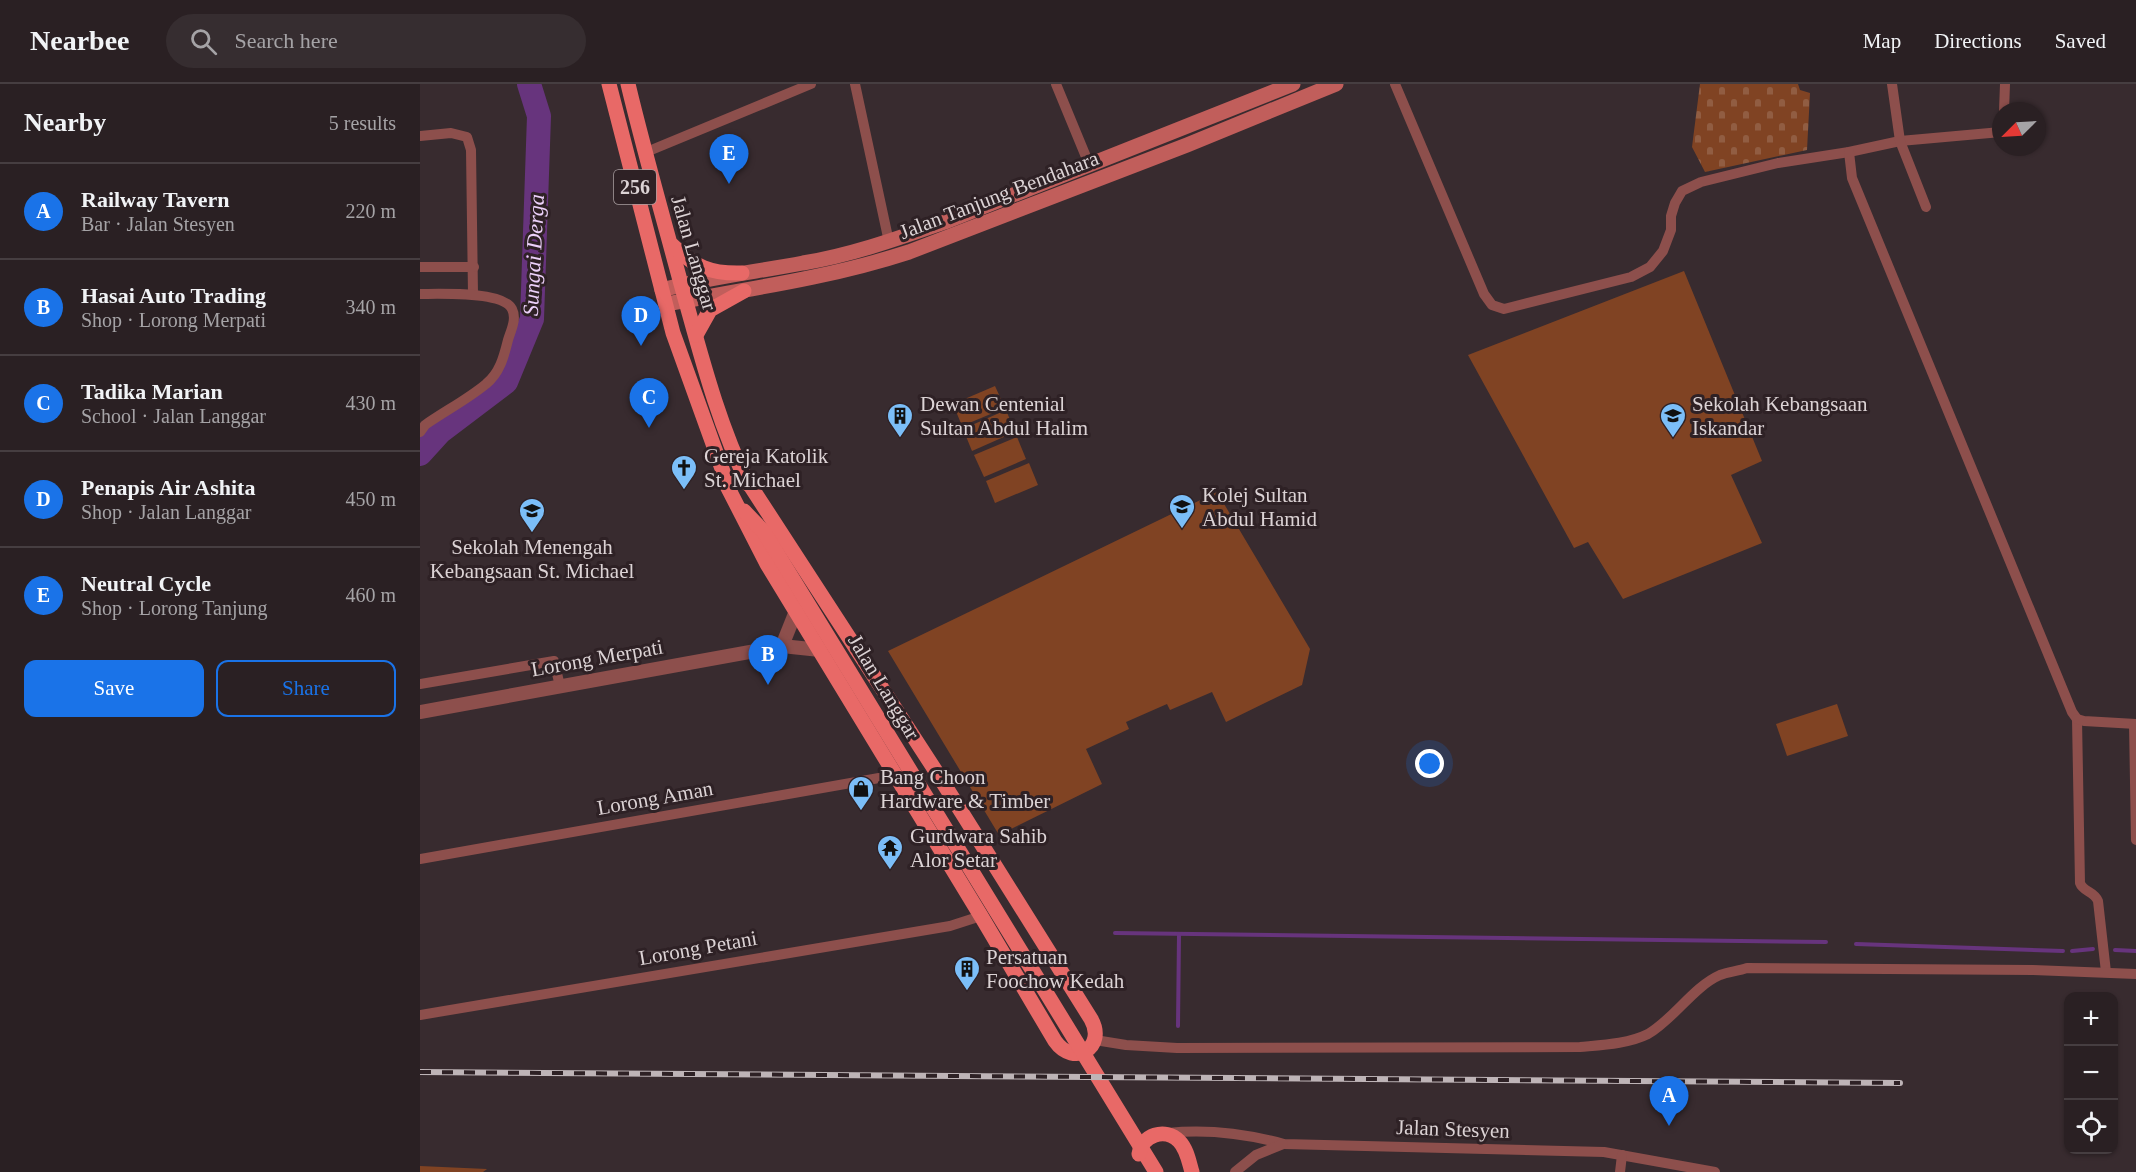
<!DOCTYPE html>
<meta charset="utf-8">
<style>
:root{--surface:#2a2023;--page:#362d30;--text:#f1f3f6;--muted:#a5a3a6;--line:#463e41;--accent:#1a73e8}
body{margin:0;font-family:"Times New Roman",serif;background:var(--page);color:var(--text)}
.controls{position:absolute;right:18px;bottom:18px;display:grid;overflow:hidden;border-radius:12px;box-shadow:0 2px 4px #0004}
.controls button{width:54px;height:54px;display:grid;place-items:center;padding:0;border:0;border-bottom:2px solid var(--line);background:var(--surface);color:var(--text);font:30px sans-serif}
.compass{position:absolute;left:1572px;top:18px;width:54px;height:54px;border-radius:50%;background:var(--surface);box-shadow:0 2px 4px #0004;rotate:246deg}
.you{position:absolute;left:1010px;top:680px;width:21px;height:21px;margin:-15px;border:4px solid #fff;border-radius:50%;background:#1a73e8;box-shadow:0 0 0 9px #1a73e833}
.badge{display:grid;place-items:center;width:39px;height:39px;border-radius:50%;background:var(--accent);color:#fff;font-size:20px;font-weight:700}
.pin{position:absolute;translate:-50% -50px;filter:drop-shadow(0 2px 3px #0008)}
.pin::after{content:'';position:absolute;top:32px;width:21px;height:18px;background:inherit;clip-path:polygon(0 0,100% 0,50% 100%)}
.list{margin:0;padding:0;list-style:none}
h2{display:flex;justify-content:space-between;align-items:center;height:78px;margin:0;padding:0 24px;font-size:26px}
h2 small{font-size:20px;font-weight:400;color:var(--muted)}
.list li{display:grid;grid-template-columns:39px 1fr auto;gap:18px;align-items:center;box-sizing:border-box;height:96px;padding:0 24px;border-top:2px solid var(--line)}
.list b{display:block;font-size:22px;white-space:nowrap}
.list p{margin:0;font-size:20px;white-space:nowrap;color:var(--muted)}
.list em{font-size:20px;font-style:normal;color:var(--muted)}
.actions{display:flex;gap:12px;padding:18px 24px}
.actions a{flex:1;padding:14px 0;border:2px solid var(--accent);border-radius:12px;text-align:center;font-size:21px;color:var(--accent)}
.actions .main{background:var(--accent);color:#fff}
.icon{flex:none;width:33px;height:33px;fill:none;stroke:currentColor;stroke-width:2;stroke-linecap:round;stroke-linejoin:round}
.map{position:relative;flex:none;width:1716px;height:1088px;overflow:hidden}
header{display:flex;align-items:center;gap:36px;box-sizing:border-box;height:84px;padding:0 30px;background:var(--surface);border-bottom:2px solid var(--line)}
header strong{font-size:28px}
nav{display:flex;gap:33px;margin-inline-start:auto;font-size:21px}
.search{width:420px;height:54px;background:var(--page);display:flex;align-items:center;gap:15px;box-sizing:border-box;padding:0 21px;border-radius:33px;color:var(--muted);font-size:22px}
main{display:flex}
aside{flex:1;background:var(--surface)}
.map>svg:first-child{display:block}
</style>
<header>
<strong>Nearbee</strong>
<div class="search"><svg class="icon" aria-label="search" viewBox="0 0 24 24"><circle cx="10" cy="10" r="6"/><path d="M15 15l6 6"/></svg>Search here</div>
<nav><a>Map</a><a>Directions</a><a>Saved</a></nav>
</header>
<main>
<aside>
<h2>Nearby<small>5 results</small></h2>
<ul class="list">
<li><span class="badge">A</span><div><b>Railway Tavern</b><p>Bar · Jalan Stesyen</p></div><em>220 m</em></li>
<li><span class="badge">B</span><div><b>Hasai Auto Trading</b><p>Shop · Lorong Merpati</p></div><em>340 m</em></li>
<li><span class="badge">C</span><div><b>Tadika Marian</b><p>School · Jalan Langgar</p></div><em>430 m</em></li>
<li><span class="badge">D</span><div><b>Penapis Air Ashita</b><p>Shop · Jalan Langgar</p></div><em>450 m</em></li>
<li><span class="badge">E</span><div><b>Neutral Cycle</b><p>Shop · Lorong Tanjung</p></div><em>460 m</em></li>
</ul>
<div class="actions"><a class="main">Save</a><a>Share</a></div>
</aside>
<div class="map">
<svg width="1716" height="1088" viewBox="0 0 1716 1088">
<defs>
<pattern id="cemetery-stones" width="16" height="16" patternUnits="userSpaceOnUse" patternTransform="scale(1.5)"><rect width="16" height="16" fill="#804323"/><path d="M2 7V4a2 2 0 0 1 4 0v3zM10 15v-3a2 2 0 0 1 4 0v3z" fill="#915d42"/></pattern>
</defs>
<rect width="100%" height="100%" fill="#382b2f"/>
<polygon fill="url(#cemetery-stones)" points="1280,0 1378,0 1380,6 1390,9 1387,66 1285,88 1272,63"/>
<g fill="#804323">
<polygon points="1264,187 1342,377 1311,391 1342,459 1203,515 1168,458 1154,464 1048,271"/>
<polygon points="575,302 585,324 542,342 533,320"/>
<polygon points="586,326 595,348 552,367 543,345"/>
<polygon points="597,353 606,375 564,393 554,371"/>
<polygon points="609,379 618,401 575,419 566,397"/>
<polygon points="797,408 890,565 882,601 806,638 792,608 750,626 747,620 706,638 709,645 666,665 682,700 579,751 468,567"/>
<polygon points="1417,620 1428,652 1367,672 1356,640"/>
<polygon points="0,1082 67,1085 63,1088 0,1088"/>
</g>
<g fill="none" stroke-linecap="round" stroke-linejoin="round">
<g stroke="#67347d" stroke-width="4">
<polyline points="695,849 1406,858"/>
<polyline points="1436,860 1643,867"/>
<polyline points="1695,866 1716,867"/>
<polyline points="1652,867 1673,865"/>
<polyline points="758,942 759,850"/>
</g>
<polyline stroke="#67347d" stroke-width="24" points="0,370 20,348 86,298 112,235 119,32 109,0"/>
<g stroke="#8d4f4c" stroke-width="10">
<polyline points="435,0 469,158"/>
<polyline points="636,0 669,80"/>
<polyline points="975,0 1064,210 1072,221 1084,225 1211,193 1230,183 1243,167 1251,146 1251,132 1255,119 1262,107 1281,98 1358,79 1429,68 1480,57 1581,48"/>
<polyline points="1472,0 1480,57 1506,123"/>
<polyline points="1584,27 1585,0"/>
<polyline points="0,52 31,49 47,53 51,66 53,210"/>
<path d="M 1429,68 L 1432,94 L 1652,628 L 1657,635 L 1660,799 C 1663,808 1674,807 1678,817 L 1686,888"/>
<polyline points="224,69 391,0"/>
<polyline points="0,183 54,183"/>
<path d="M 0,210 C 19,210 83,207 92,225 C 97,235 91,246 88,256 C 84,272 80,289 66,300 C 48,315 25,327 5,341 L 0,348"/>
<polyline points="0,600 134,577 140,602"/>
<polyline points="1657,635 1664,637 1716,640"/>
<polyline points="1714,640 1716,756"/>
<polyline points="0,775 476,691"/>
<polyline points="0,931 530,842 561,832"/>
<path d="M 675,956 L 706,961 L 757,964 L 1160,963 C 1181,961 1208,960 1228,950 C 1254,935 1273,903 1300,891 C 1308,888 1318,887 1327,884 L 1613,886 L 1716,890"/>
<path d="M 748,1049 C 786,1045 827,1050 864,1060 L 1184,1068 L 1295,1088"/>
<polyline points="815,1088 836,1071 863,1060"/>
<polyline points="1200,1088 1202,1071"/>
</g>
<g stroke="#8d4f4c" stroke-width="14">
<polyline points="362,562 376,527"/>
<polyline points="0,628 362,562 400,566"/>
</g>
<g stroke="#c15e5b" stroke-width="15">
<path d="M 242,206 C 288,193 336,188 383,179 C 432,171 479,154 525,138 L 873,0"/>
<path d="M 246,220 C 328,205 409,194 489,168 L 767,61 L 916,0"/>
</g>
<g stroke="#e86967" stroke-width="15">
<polyline points="189,0 253,249 310,407"/>
<path d="M 208,0 C 224,67 243,133 261,200 C 280,267 297,337 328,400"/>
<path d="M 252,161 C 275,183 290,190 322,189"/>
<polyline points="276,251 290,226 324,207"/>
<path d="M 306,400 L 347,480 L 561,832 L 635,957 C 654,984 687,963 671,935 L 517,689 L 324,392"/>
<polyline points="324,427 344,448 736,1088"/>
<path d="M 719,1070 C 722,1051 745,1043 759,1057 C 767,1065 769,1078 772,1088"/>
</g>
<defs>
<polyline id="rail" points="0,988 1480,999"/>
</defs>
<use href="#rail" stroke="#beb4b7" stroke-width="6"/>
<use href="#rail" stroke="#2e2125" stroke-width="4" stroke-dasharray="11" stroke-linecap="butt"/>
</g>
<defs>
<symbol id="building-pin" viewBox="-11 -11 22 30"><path d="M0 17L-7.5 6A9.5 9.5 0 1 1 7.5 6Z" fill="#7bbef8" stroke="#2e2125"/><path d="M-4-6H4V6H1V3H-1V6H-4ZM-2.5-4.3h1.7v1.8h-1.7ZM.8-4.3h1.7v1.8H.8ZM-2.5-1h1.7V.8h-1.7ZM.8-1h1.7V.8H.8Z" fill="#111"/></symbol>
<symbol id="school-pin" viewBox="-11 -11 22 30"><path d="M0 17L-7.5 6A9.5 9.5 0 1 1 7.5 6Z" fill="#7bbef8" stroke="#2e2125"/><path d="M0-5L7-2L0 1L-7-2ZM-4 1L0 2.5L4 1V4Q0 6-4 4Z" fill="#111"/></symbol>
<symbol id="church-pin" viewBox="-11 -11 22 30"><path d="M0 17L-7.5 6A9.5 9.5 0 1 1 7.5 6Z" fill="#7bbef8" stroke="#2e2125"/><path d="M-1.2-6h2.4v3.5h3.3v2.4h-3.3V6h-2.4V-.1h-3.3v-2.4h3.3Z" fill="#111"/></symbol>
<symbol id="shop-pin" viewBox="-11 -11 22 30"><path d="M0 17L-7.5 6A9.5 9.5 0 1 1 7.5 6Z" fill="#7bbef8" stroke="#2e2125"/><path d="M-5-2.5h2.3a2.7 3.5 0 0 1 5.4 0H5L5.5 6h-11ZM-1.5-2.5h3a1.5 2.3 0 0 0-3 0Z" fill="#111"/></symbol>
<symbol id="temple-pin" viewBox="-11 -11 22 30"><path d="M0 17L-7.5 6A9.5 9.5 0 1 1 7.5 6Z" fill="#7bbef8" stroke="#2e2125"/><path d="M0-6L5-2H3V0L6.5 2.5H4V6H1.5V3h-3V6H-4V2.5H-6.5L-3 0V-2H-5Z" fill="#111"/></symbol>
</defs>
<g fill-rule="evenodd">
<use href="#building-pin" x="465" y="317" width="30" height="40"/>
<use href="#school-pin" x="1238" y="317" width="30" height="40"/>
<use href="#church-pin" x="249" y="369" width="30" height="40"/>
<use href="#school-pin" x="747" y="408" width="30" height="40"/>
<use href="#school-pin" x="97" y="412" width="30" height="40"/>
<use href="#shop-pin" x="426" y="690" width="30" height="40"/>
<use href="#temple-pin" x="455" y="749" width="30" height="40"/>
<use href="#building-pin" x="532" y="870" width="30" height="40"/>
</g>
<g text-anchor="middle" stroke-width="6" stroke-linejoin="round" paint-order="stroke">
<rect fill="#2e2125" stroke="#a89ea0" stroke-width="1.5" x="194" y="86" width="42" height="34" rx="4.5"/>
<g font-size="20" font-weight="bold" fill="#dcd3d5">
<text x="215" y="110">256</text>
</g>
<g font-size="21" fill="#dcd3d5" stroke="#2e2125">
<text transform="translate(579 111) rotate(-21)" y="7">Jalan Tanjung Bendahara</text>
<text transform="translate(274 169) rotate(74)" y="7">Jalan Langgar</text>
<text transform="translate(177 574) rotate(-10)" y="7">Lorong Merpati</text>
<text transform="translate(464 603) rotate(59)" y="7">Jalan Langgar</text>
<text transform="translate(235 714) rotate(-10)" y="7">Lorong Aman</text>
<text transform="translate(278 864) rotate(-10)" y="7">Lorong Petani</text>
<text transform="translate(1033 1045) rotate(2)" y="7">Jalan Stesyen</text>
</g>
<g font-size="21" fill="#dcd3d5" stroke="#2e2125" text-anchor="start">
<text x="500" y="327">Dewan Centenial<tspan x="500" dy="24">Sultan Abdul Halim</tspan></text>
<text x="1272" y="327">Sekolah Kebangsaan<tspan x="1272" dy="24">Iskandar</tspan></text>
<text x="284" y="379">Gereja Katolik<tspan x="284" dy="24">St. Michael</tspan></text>
<text x="782" y="418">Kolej Sultan<tspan x="782" dy="24">Abdul Hamid</tspan></text>
<text x="112" y="470" text-anchor="middle">Sekolah Menengah<tspan x="112" dy="24">Kebangsaan St. Michael</tspan></text>
<text x="460" y="700">Bang Choon<tspan x="460" dy="24">Hardware &amp; Timber</tspan></text>
<text x="490" y="759">Gurdwara Sahib<tspan x="490" dy="24">Alor Setar</tspan></text>
<text x="566" y="880">Persatuan<tspan x="566" dy="24">Foochow Kedah</tspan></text>
</g>
<g font-size="22" font-style="italic" fill="#ecd1fa" stroke="#2e2125">
<text transform="translate(113 171) rotate(-87)" y="8">Sungai Derga</text>
</g>
</g>
</svg>
<div class="controls">
<button>+</button>
<button>−</button>
<button><svg class="icon" aria-label="locate" viewBox="0 0 24 24"><circle cx="12" cy="12" r="6"/><path d="M12 2v4M12 18v4M2 12h4M18 12h4"/></svg></button>
</div>
<svg class="compass" viewBox="-18 -18 36 36"><path d="M0-13l5 13h-10z" fill="#e53935"/><path d="M0 13l5-13h-10z" fill="#a5a3a6"/></svg>
<div class="you"></div>
<div class="pin badge" style="left:1249px;top:1042px">A</div>
<div class="pin badge" style="left:348px;top:601px">B</div>
<div class="pin badge" style="left:229px;top:344px">C</div>
<div class="pin badge" style="left:221px;top:262px">D</div>
<div class="pin badge" style="left:309px;top:100px">E</div>
</div>
</main>
